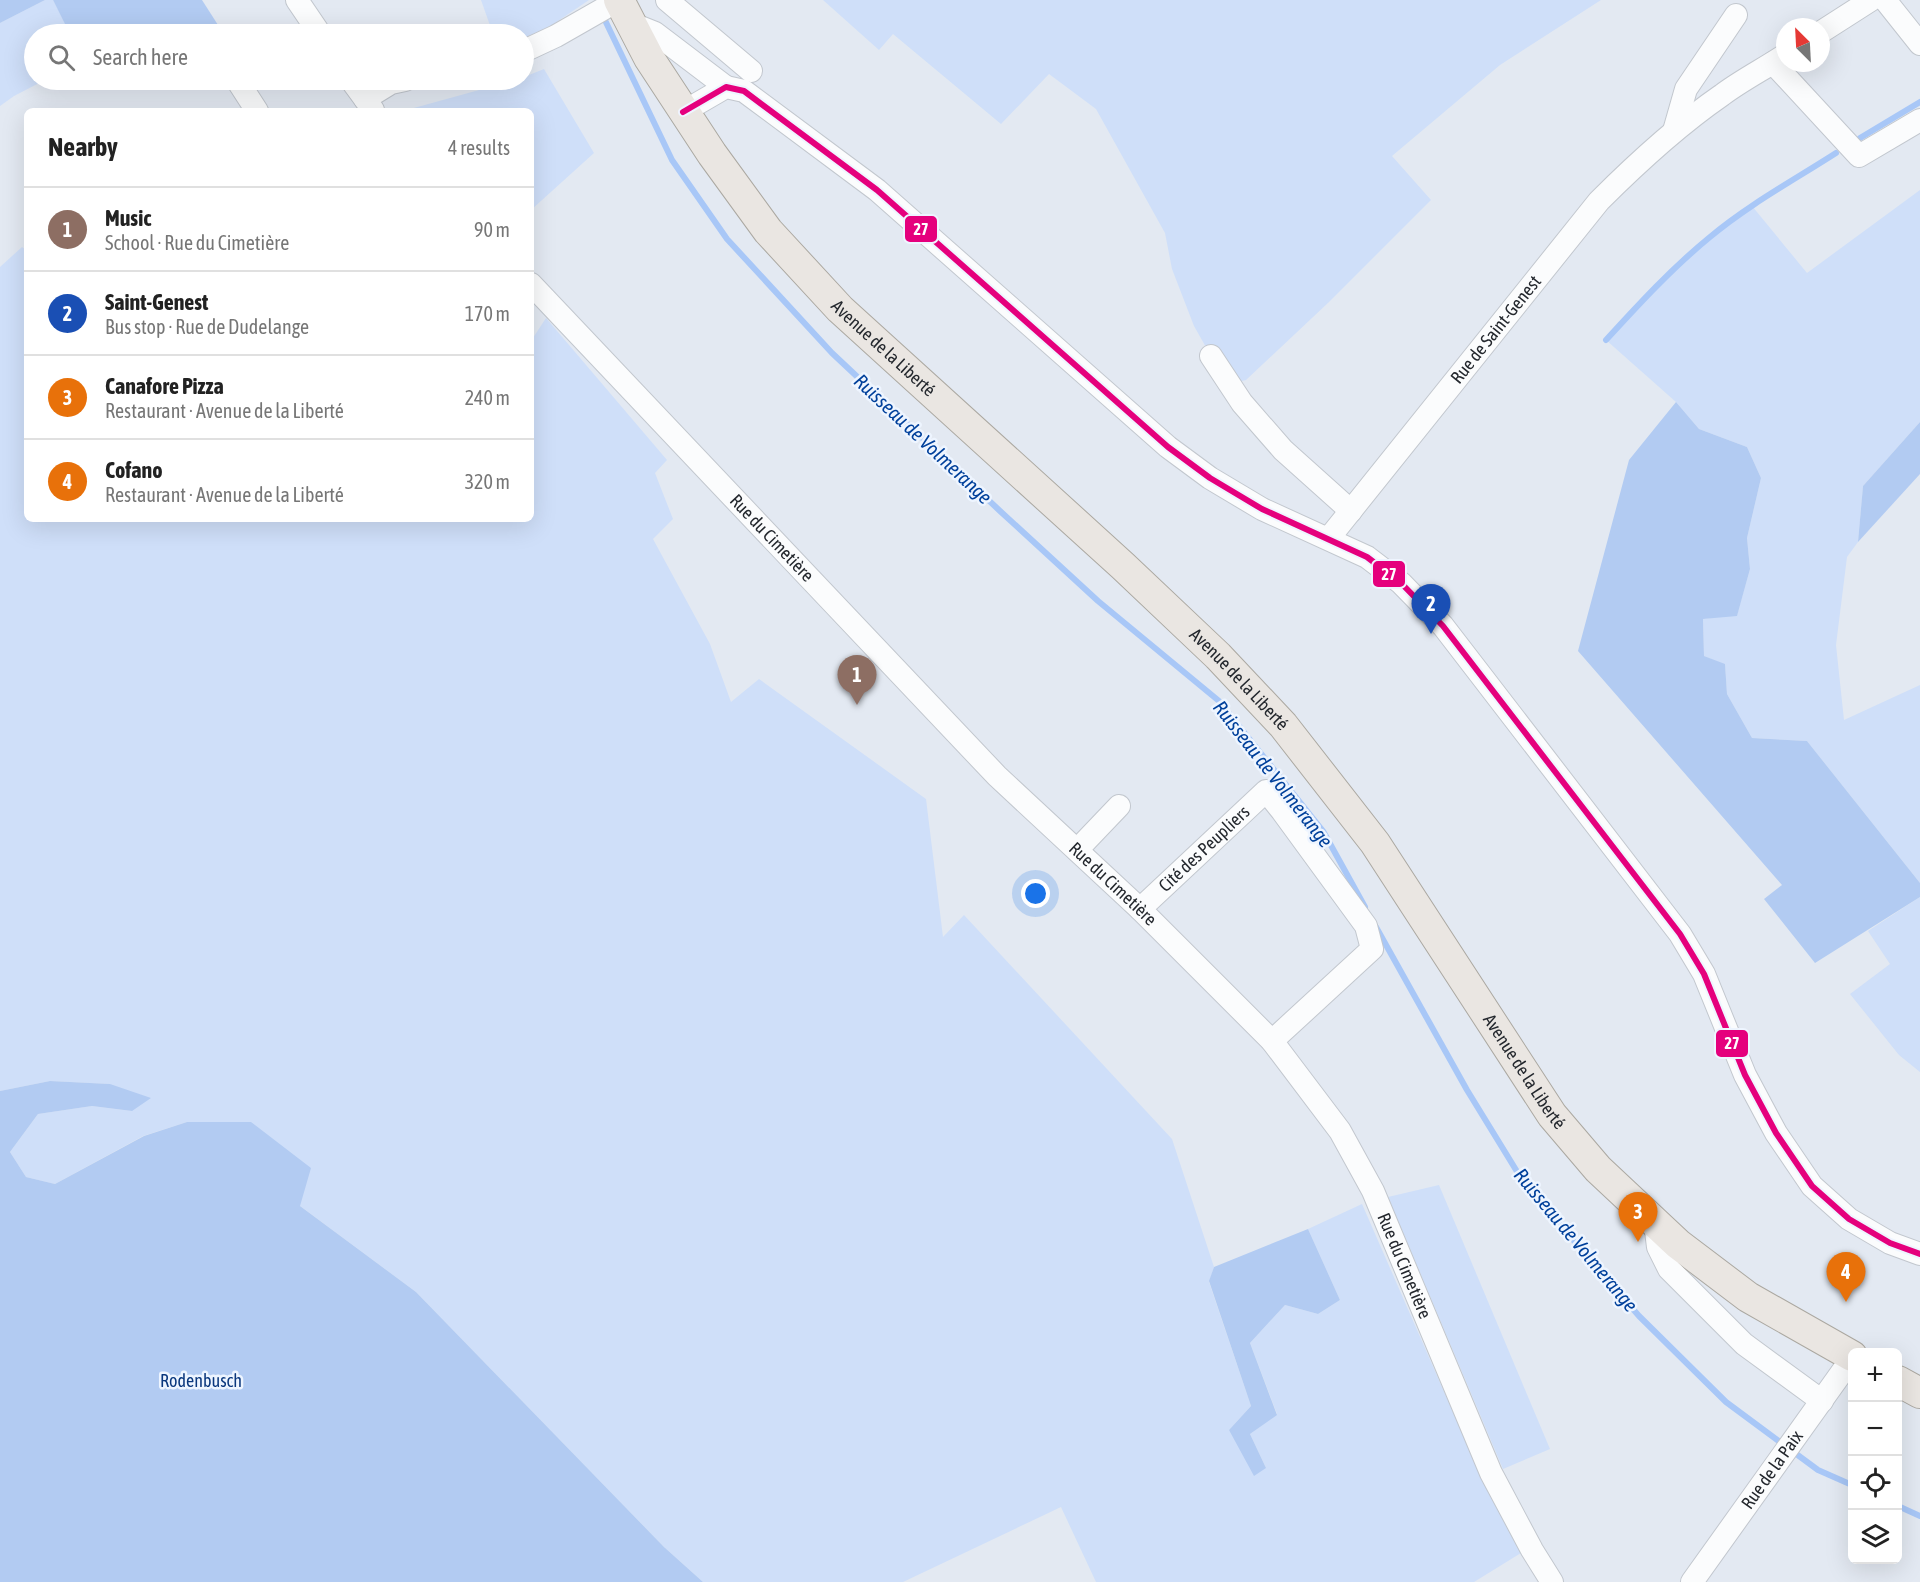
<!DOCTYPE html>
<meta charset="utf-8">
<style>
:root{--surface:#fff;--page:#f2f2f2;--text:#222;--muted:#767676;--line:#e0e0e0;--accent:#676c73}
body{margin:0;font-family:"Asap Condensed",sans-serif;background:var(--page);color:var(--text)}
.controls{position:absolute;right:18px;bottom:18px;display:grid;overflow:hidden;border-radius:9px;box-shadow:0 6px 24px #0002}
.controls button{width:54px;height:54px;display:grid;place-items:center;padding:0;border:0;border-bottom:2px solid var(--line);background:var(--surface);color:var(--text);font:30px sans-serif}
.compass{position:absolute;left:1776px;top:18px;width:54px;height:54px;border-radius:50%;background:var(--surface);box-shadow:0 6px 24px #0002;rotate:336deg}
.you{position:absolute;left:1036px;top:894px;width:21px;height:21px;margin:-15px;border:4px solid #fff;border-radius:50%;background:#1a73e8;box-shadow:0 0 0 9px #1a73e833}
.badge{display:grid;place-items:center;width:39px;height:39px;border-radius:50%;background:var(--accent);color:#fff;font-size:20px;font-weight:700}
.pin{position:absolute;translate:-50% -50px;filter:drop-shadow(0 2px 3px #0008)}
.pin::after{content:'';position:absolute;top:32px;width:21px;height:18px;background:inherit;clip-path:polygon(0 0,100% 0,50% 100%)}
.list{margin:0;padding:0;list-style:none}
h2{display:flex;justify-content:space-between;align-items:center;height:78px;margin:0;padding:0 24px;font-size:26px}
h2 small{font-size:20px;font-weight:400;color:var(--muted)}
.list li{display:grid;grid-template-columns:39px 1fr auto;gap:18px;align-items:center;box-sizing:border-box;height:84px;padding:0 24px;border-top:2px solid var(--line)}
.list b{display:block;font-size:22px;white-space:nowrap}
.list p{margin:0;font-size:20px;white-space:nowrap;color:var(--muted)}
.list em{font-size:20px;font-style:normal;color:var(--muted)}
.icon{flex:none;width:33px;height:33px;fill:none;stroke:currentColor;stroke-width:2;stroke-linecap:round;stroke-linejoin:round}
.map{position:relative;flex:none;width:1920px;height:1582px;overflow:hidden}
.search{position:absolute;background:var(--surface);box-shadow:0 6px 24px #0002;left:24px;top:24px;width:510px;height:66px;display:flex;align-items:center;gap:15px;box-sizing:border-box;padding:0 21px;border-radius:33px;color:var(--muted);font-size:22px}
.panel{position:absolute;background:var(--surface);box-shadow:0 6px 24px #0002;left:24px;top:108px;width:510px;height:414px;border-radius:9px}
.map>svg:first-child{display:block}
</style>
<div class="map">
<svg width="1920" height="1582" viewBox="0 0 1920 1582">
<rect width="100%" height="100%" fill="#e3e9f2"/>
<g fill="#cfdff9">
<polygon points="45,0 53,0 71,34 34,34 34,80 45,80 14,96 0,106 0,23"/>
<polygon points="481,0 589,0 552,25 524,38 524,34 493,34"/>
<polygon points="823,0 1601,0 1500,65 1392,156 1431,200 1329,302 1246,380 1238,382 1211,356 1194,326 1172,269 1165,233 1096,109 1049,74 1001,124 893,34 879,50"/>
<polygon points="544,69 594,153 531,210 531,111 403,111 515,80 524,80 524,77"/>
<polygon points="1920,190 1920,422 1863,486 1858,542 1847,557 1836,645 1844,720 1920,685 1920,883 1807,741 1752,738 1727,694 1725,665 1704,656 1703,619 1737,615 1750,569 1747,538 1761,478 1747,447 1699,429 1676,402 1606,340 1666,274 1711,235 1752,206 1807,273"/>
<polygon points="22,247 27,251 27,519 531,519 531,341 546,318 667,460 655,473 673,519 653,539 710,644 731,702 759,679 926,799 943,937 964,915 1172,1139 1214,1267 1209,1282 1251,1406 1229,1430 1266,1468 1250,1434 1277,1414 1250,1343 1285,1305 1318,1314 1340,1300 1308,1229 1362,1204 1487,1490 1521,1553 1474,1582 1096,1582 1061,1507 903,1582 703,1582 664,1547 416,1292 187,1122 143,1136 55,1184 26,1177 10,1152 38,1114 92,1106 132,1111 110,1084 50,1081 0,1091 0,267"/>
<polygon points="1920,897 1920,1072 1899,1055 1850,994 1890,964 1868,931"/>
<polygon points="1439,1185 1550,1449 1503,1469 1388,1197"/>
</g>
<g fill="#b2cbf2">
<polygon points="0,0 45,0 0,23"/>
<polygon points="53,0 202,0 218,25 68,30"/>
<polygon points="1676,402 1699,429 1747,447 1761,478 1747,538 1750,569 1737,616 1703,619 1704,656 1725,664 1727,694 1752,738 1807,741 1920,883 1920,897 1815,963 1764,899 1782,885 1578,651 1629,460"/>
<polygon points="1920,422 1920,474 1858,542 1863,486"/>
<polygon points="50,1081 110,1084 151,1098 132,1111 92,1106 38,1114 10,1152 26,1177 55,1184 144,1136 187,1122 251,1122 311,1168 300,1206 416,1292 664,1547 703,1582 0,1582 0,1091"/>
<polygon points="1308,1229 1340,1300 1318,1314 1285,1305 1250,1343 1277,1415 1250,1434 1266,1468 1254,1476 1229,1430 1251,1406 1209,1281 1214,1267"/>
</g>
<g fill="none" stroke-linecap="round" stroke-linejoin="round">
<g stroke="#a8c7f7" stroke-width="6">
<polyline points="602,14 672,160 727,239 832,353 1000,511 1098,601 1219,701 1323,831 1365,907"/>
<polyline points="1860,138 1920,102"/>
<path d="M 1606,340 C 1639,304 1672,268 1710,237 C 1748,205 1794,180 1836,153"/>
<polyline points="1376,927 1467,1090 1524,1183 1639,1316 1726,1402 1818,1470 1852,1485"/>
<polyline points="1898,1506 1920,1516"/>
</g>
<defs>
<g id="minor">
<polyline points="297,0 320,34"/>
<polyline points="667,0 751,71"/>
<polyline points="1885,0 1920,44"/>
<polyline points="630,23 655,33 726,87"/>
<polyline points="1821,32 1871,0"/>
<polyline points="524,51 556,36 619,0"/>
<polyline points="1773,63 1859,156 1920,120"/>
<polyline points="237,80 257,111"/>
<polyline points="351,80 373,110"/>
<polyline points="365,99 391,83 405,80"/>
<polyline points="683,112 726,87 744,91 877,190 1168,447 1210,478 1262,509 1367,557 1401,583 1443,626 1680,934 1704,974 1745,1075 1776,1133 1812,1186 1849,1219 1890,1243 1920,1254"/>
<polyline points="1674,131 1686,89 1736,15"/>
<path id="s1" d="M 531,284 L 997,776 L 1140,909 L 1272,1041 L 1340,1131 L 1373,1191 L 1491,1473 L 1532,1550 L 1552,1582"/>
<polyline points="1211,356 1242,403 1283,450 1351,511"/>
<path id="s2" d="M 1329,538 L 1599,201 C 1637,163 1677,126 1722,95 C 1742,80 1764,69 1785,55"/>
<polyline points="1077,850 1119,806"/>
<path id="s3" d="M 1140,909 L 1266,791 L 1282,811 L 1366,926 L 1372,949 L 1272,1041"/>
<polyline points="1655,1223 1658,1247 1669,1269 1744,1344 1822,1401"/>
<path id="s4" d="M 1692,1582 L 1852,1358"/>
</g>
<g id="major">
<path id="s5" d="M 619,0 L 649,58 L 712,154 L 768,231 L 840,309 L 1123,566 L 1218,656 L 1283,725 L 1375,843 L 1552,1115 L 1598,1169 L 1678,1244 L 1748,1297 L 1852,1356"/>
<polyline points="1898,1381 1920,1393"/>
</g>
</defs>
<use href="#minor" stroke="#c2c7ce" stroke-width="24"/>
<use href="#major" stroke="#aba8a1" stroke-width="32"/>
<use href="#minor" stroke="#fbfcfd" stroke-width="22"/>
<use href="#major" stroke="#eae6e2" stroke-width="30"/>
<defs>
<polyline id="bus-1" points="683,112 726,87 744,91 877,190 1168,447 1210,478 1262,509 1367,557 1401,583 1443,626 1680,934 1704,974 1745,1075 1776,1133 1812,1186 1849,1219 1890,1243 1920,1254"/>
</defs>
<use href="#bus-1" stroke="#eef5ff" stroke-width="10"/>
<use href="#bus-1" stroke="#e5007d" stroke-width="6"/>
</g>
<g text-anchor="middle" stroke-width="5" stroke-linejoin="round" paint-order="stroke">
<g font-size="18" fill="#24282e" stroke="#eef5ff">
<text dy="6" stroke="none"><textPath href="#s2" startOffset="267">Rue de Saint-Genest</textPath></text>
<text dy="6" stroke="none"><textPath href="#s5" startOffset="440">Avenue de la Liberté</textPath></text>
<text dy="6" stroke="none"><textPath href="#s1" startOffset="350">Rue du Cimetière</textPath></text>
<text dy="6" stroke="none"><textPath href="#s5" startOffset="926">Avenue de la Liberté</textPath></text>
<text dy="6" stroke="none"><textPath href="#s3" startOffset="88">Cité des Peupliers</textPath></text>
<text dy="6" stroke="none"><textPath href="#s1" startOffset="836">Rue du Cimetière</textPath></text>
<text dy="6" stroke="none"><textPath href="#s5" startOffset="1412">Avenue de la Liberté</textPath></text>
<text dy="6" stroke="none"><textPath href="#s1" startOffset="1322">Rue du Cimetière</textPath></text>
<text dy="6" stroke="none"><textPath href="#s4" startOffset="138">Rue de la Paix</textPath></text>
</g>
<g font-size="18" fill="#0a377d" stroke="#eef5ff">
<text x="201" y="1387">Rodenbusch</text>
</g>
<g font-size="20" font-style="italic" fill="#00409b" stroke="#eef5ff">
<text transform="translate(923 439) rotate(43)" y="7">Ruisseau de Volmerange</text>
<text transform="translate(1273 774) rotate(52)" y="7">Ruisseau de Volmerange</text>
<text transform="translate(1576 1240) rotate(50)" y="7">Ruisseau de Volmerange</text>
</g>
</g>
<g stroke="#eef5ff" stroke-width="2">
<rect x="904" y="215" width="34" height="28" rx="6" fill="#e5007d"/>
<rect x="1372" y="560" width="34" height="28" rx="6" fill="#e5007d"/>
<rect x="1715" y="1029" width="34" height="29" rx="6" fill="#e5007d"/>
</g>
<g font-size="16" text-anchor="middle" font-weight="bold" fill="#fff">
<text x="921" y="235">27</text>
<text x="1389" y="580">27</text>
<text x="1732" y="1049">27</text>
</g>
</svg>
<div class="controls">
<button>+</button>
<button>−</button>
<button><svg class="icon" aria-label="locate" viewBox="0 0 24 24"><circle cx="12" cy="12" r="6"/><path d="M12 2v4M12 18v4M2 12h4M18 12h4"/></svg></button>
<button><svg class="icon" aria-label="layers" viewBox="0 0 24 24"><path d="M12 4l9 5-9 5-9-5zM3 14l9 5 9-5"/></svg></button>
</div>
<svg class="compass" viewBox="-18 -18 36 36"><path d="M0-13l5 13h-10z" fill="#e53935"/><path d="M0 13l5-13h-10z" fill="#767676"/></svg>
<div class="you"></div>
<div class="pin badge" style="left:857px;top:705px;background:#8d6e63">1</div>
<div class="pin badge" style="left:1431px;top:634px;background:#1a4fb4">2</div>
<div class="pin badge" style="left:1638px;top:1242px;background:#e8710a">3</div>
<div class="pin badge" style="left:1846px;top:1302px;background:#e8710a">4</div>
<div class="search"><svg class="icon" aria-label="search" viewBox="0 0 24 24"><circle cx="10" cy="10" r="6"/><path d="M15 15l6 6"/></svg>Search here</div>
<section class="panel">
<h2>Nearby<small>4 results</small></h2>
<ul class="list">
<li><span class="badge" style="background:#8d6e63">1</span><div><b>Music</b><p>School · Rue du Cimetière</p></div><em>90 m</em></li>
<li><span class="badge" style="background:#1a4fb4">2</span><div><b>Saint-Genest</b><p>Bus stop · Rue de Dudelange</p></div><em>170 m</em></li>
<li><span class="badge" style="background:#e8710a">3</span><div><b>Canafore Pizza</b><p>Restaurant · Avenue de la Liberté</p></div><em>240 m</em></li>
<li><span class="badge" style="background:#e8710a">4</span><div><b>Cofano</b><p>Restaurant · Avenue de la Liberté</p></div><em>320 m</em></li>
</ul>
</section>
</div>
